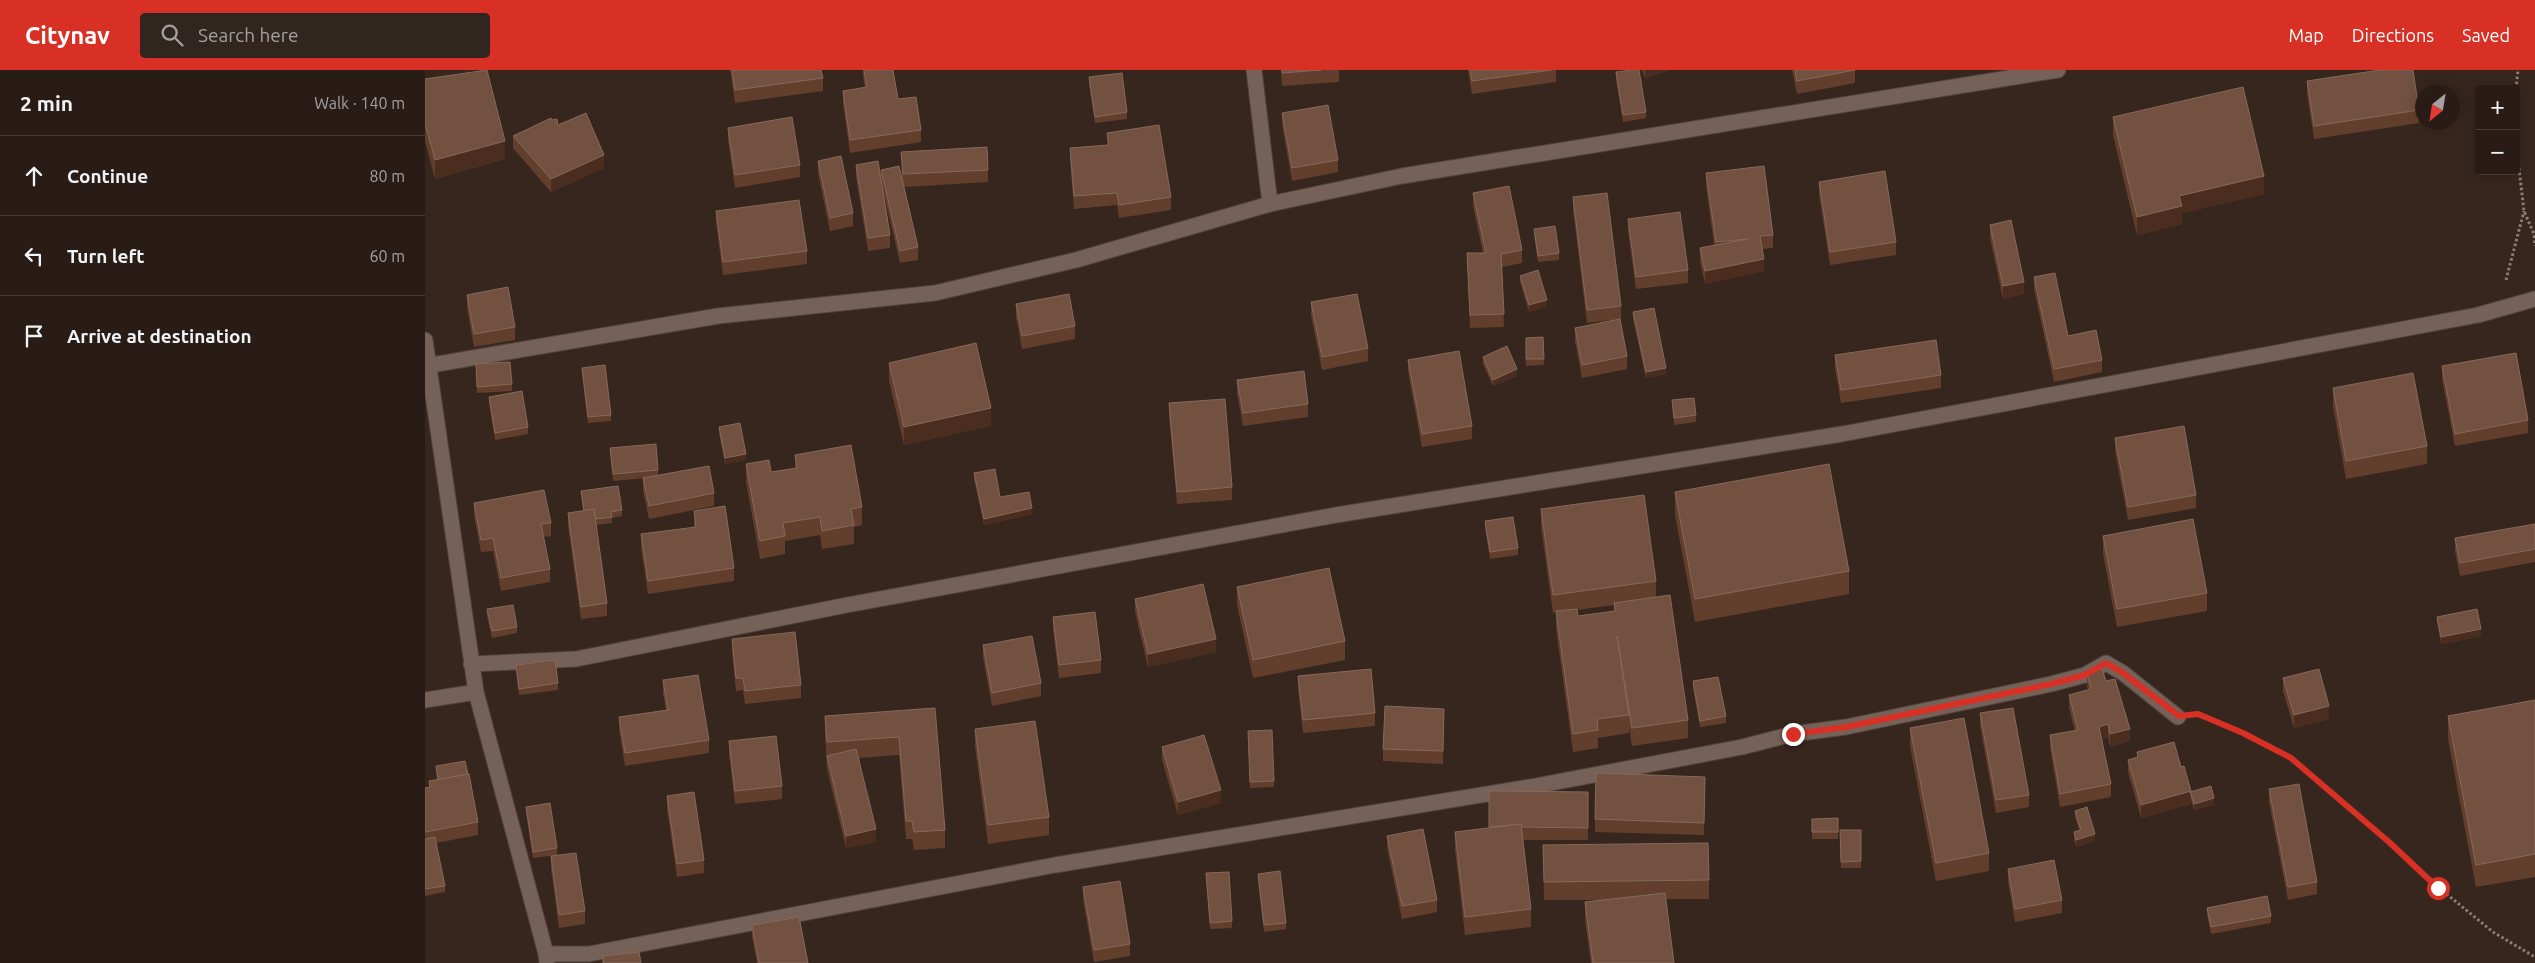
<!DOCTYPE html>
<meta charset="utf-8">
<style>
:root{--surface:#291c16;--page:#31251f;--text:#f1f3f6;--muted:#a5a1a1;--line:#453a35;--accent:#d93025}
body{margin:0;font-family:Ubuntu,sans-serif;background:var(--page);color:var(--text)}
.controls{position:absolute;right:15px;top:15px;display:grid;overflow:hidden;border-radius:5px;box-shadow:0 2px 12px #0003}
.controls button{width:45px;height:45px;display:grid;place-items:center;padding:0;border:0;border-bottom:1px solid var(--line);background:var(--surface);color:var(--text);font:25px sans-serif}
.compass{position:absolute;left:1990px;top:15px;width:45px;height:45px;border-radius:50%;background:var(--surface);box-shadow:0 2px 12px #0003;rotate:210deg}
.stop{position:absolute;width:15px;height:15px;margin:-11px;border:4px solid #d93025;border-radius:50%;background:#fff}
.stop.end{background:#d93025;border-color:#fff;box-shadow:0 1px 5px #0008}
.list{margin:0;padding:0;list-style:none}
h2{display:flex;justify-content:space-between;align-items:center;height:65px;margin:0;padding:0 20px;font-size:21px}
h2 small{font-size:16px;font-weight:400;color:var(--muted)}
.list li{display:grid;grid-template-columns:32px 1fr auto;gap:15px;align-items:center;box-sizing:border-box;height:80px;padding:0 20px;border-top:1px solid var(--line)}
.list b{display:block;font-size:19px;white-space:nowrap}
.list em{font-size:16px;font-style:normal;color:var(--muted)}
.icon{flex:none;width:28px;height:28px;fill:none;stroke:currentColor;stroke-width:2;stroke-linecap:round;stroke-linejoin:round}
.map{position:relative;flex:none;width:2110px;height:893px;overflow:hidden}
header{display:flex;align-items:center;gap:30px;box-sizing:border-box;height:70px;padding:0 25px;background:var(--accent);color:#fff}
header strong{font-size:24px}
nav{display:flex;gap:28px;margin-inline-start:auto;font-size:18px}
.search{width:350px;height:45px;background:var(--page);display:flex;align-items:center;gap:12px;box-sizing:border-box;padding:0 18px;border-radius:5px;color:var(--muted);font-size:19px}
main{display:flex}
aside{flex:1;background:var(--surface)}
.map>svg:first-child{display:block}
</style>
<header>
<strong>Citynav</strong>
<div class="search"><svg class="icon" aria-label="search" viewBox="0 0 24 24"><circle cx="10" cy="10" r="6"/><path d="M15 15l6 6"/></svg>Search here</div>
<nav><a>Map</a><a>Directions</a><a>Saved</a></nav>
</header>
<main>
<aside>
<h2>2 min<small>Walk · 140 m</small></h2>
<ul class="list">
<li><svg class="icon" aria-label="ahead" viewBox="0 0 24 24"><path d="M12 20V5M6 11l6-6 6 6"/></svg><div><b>Continue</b></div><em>80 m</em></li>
<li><svg class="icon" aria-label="left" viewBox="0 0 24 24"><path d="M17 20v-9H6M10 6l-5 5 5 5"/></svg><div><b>Turn left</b></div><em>60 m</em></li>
<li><svg class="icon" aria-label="arrive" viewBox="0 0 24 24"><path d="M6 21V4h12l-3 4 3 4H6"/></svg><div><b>Arrive at destination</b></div></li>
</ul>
</aside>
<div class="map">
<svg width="2110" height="893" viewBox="0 0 2110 893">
<rect width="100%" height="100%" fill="#37261e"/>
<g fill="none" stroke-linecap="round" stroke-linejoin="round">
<defs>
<g id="minor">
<polyline points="829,0 845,134"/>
<polyline points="0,270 51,622 121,884 122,893"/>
<polyline points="0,296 293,246 510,223 651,190 845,134 977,106 1633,0"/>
<polyline points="46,594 151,589 422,535 911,445 1417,364 2053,245 2110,229"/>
<polyline points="0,630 51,622"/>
<polyline points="121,884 164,884 630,795 1105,717 1317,677 1368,664 1421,657 1626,614 1660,605 1681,593 1698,603 1753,647"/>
</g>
</defs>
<use href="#minor" stroke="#51433c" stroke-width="17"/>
<g stroke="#8d7e77" stroke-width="3" stroke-dasharray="2.5 2.5" stroke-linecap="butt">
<polyline points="2091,19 2093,0"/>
<polyline points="2091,73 2099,141 2109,164 2110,176"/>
<polyline points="2081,210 2099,141"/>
<polyline points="1777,646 1818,663 1866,688 1965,772 2013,817 2068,862 2110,887"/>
</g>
<use href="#minor" stroke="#756158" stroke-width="15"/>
</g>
<g fill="#623f2d" fill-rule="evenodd">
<polygon points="305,0 396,0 398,8 398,21 310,33"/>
<polygon points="438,0 468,0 473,29 496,60 496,72 425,83 418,34 418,21 440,18 438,6"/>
<polygon points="856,0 914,0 914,12 857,16"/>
<polygon points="1043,0 1131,0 1131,12 1047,24"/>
<polygon points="1217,0 1245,0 1220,8"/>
<polygon points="1367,0 1430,0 1430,13 1372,24"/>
<polygon points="1191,2 1221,42 1221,48 1198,52 1191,9"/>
<polygon points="664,7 702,42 702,49 670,53 664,14"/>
<polygon points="0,9 80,89 10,109 0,71"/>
<polygon points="1882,11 1994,40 1994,53 1889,69 1882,24"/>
<polygon points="857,43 913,90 913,102 867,111 857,55"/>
<polygon points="1688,47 1839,124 1757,143 1757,154 1712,165 1688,65"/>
<polygon points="127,50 133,55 179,98 126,122 88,78 88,66"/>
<polygon points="303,58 375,95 375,107 310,118 303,70"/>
<polygon points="682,63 746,127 746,140 694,148 692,135 649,139 645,90 645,78 682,75"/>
<polygon points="476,82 563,100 563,112 479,117 493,177 493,190 475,193 457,116 465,165 465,178 443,181 431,107 431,95 456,111 456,100 477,109"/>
<polygon points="393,91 428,143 428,156 405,161 393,103"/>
<polygon points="1281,103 1348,165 1348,178 1337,179 1339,201 1280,214 1275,191 1275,178 1289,175 1281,116"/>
<polygon points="1394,112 1471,172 1471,185 1405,195 1394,125"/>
<polygon points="1048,123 1097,180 1097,193 1077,197 1079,257 1045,258 1042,183 1058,183 1048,136"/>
<polygon points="1148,127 1196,236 1196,249 1162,253 1148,140"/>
<polygon points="291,141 382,181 382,194 298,205 291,153"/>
<polygon points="1203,149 1263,200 1263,213 1211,219 1203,162"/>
<polygon points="1565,155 1599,224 1578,229 1565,168"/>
<polygon points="1109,159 1134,183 1134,190 1113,192 1109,165"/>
<polygon points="1095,206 1122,236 1104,242 1095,212"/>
<polygon points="1609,207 1643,266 1677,290 1677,302 1629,312 1609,219"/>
<polygon points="42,225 90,257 90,270 49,277 42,238"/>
<polygon points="886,232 943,278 943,291 897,300 886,245"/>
<polygon points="591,234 650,256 650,269 597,279 591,247"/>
<polygon points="1208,242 1241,304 1221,308 1208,249"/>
<polygon points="1150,258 1202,286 1202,299 1157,308 1150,271"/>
<polygon points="1118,267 1119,295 1101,296 1101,268"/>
<polygon points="1410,285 1516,305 1516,318 1416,333 1410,298"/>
<polygon points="1058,287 1092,306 1068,316 1058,294"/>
<polygon points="983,290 1047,356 1047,369 997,377 983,302"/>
<polygon points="464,293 566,356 479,375 464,311"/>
<polygon points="51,294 87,314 87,321 52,323"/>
<polygon points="2017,296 2103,350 2103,363 2030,376 2017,309"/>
<polygon points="157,298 186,345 186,351 163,353 157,304"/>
<polygon points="812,310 883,334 883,347 818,356 812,323"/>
<polygon points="1908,318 2002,376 2002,394 1921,409 1908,336"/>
<polygon points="64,327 103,357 103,364 70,370 64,333"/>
<polygon points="1247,330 1271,345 1271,352 1249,355"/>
<polygon points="744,333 807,417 807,430 752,434 744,345"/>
<polygon points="294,357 321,390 300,394 294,363"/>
<polygon points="1690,368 1771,425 1771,438 1703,450 1690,381"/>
<polygon points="185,378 233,400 233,405 289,423 289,436 224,449 218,421 218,408 222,408 188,411"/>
<polygon points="370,385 437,437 437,455 429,457 429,474 397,479 395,465 360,471 360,484 335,489 321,412 321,394 346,402 370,398"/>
<polygon points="549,403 575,427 607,444 559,455 549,409"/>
<polygon points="156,421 197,440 197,446 187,448 187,453 171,455 182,533 182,546 156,549 143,456 143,443 158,441"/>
<polygon points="1250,422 1424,501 1424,524 1270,552 1250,445"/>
<polygon points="49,433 126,453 126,466 118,467 125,499 125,512 76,521 68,481 56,482 49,445"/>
<path d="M 1116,439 L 1231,511 L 1231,527 L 1263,650 L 1263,668 L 1207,676 L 1204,657 L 1204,663 L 1173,668 L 1173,678 L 1148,682 L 1131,559 L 1131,542 L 1128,543 L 1116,457 ZM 1189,535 L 1189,541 L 1153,546 L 1152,540 Z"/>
<polygon points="269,441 309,498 309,511 223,524 216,477 216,464 269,457"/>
<polygon points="1060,451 1093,478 1093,485 1065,489 1060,458"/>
<polygon points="2110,454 2110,492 2035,506 2030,481 2030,468"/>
<polygon points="1678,466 1782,523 1782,541 1692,557 1678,484"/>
<polygon points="812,517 920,571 920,590 828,608 812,535"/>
<polygon points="710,529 791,582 723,597 710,542"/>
<polygon points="62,539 92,557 92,563 67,568 62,546"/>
<polygon points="628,547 676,590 676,603 634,608 628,560"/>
<polygon points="2012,547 2056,566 2016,574 2012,553"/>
<polygon points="307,569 376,615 376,628 320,634 318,620 311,621 307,582"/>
<polygon points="558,575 616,613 616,626 567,636 558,588"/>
<polygon points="91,595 133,613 133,620 94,625 91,602"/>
<polygon points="1662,604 1681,611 1705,671 1685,677 1683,667 1677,669 1686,714 1686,727 1635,737 1625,678 1625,665 1650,661 1644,638 1644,625 1663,620 1662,616"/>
<polygon points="873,606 950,643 950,656 878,663 873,619"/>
<polygon points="1858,608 1904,649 1869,658 1858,621"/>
<polygon points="238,610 284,670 284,683 200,696 194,660 194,647 241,640 238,623"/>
<polygon points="1268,611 1301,646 1301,653 1275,657 1268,618"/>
<polygon points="2110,630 2110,807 2051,817 2023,669 2023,646"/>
<polygon points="510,638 520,760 520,778 489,780 487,769 481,769 474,685 434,688 451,772 421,778 402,699 400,664 400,646"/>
<polygon points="1019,639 1018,694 958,691 958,679"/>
<polygon points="1555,643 1604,725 1604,737 1571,743 1555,656"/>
<polygon points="1485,658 1564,783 1564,801 1511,811 1485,676"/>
<polygon points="550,659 624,747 624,765 563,774 550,677"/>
<polygon points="823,661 849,711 849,717 825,718"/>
<polygon points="304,671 357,716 357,729 310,734 304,684"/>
<polygon points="737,677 796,733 753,745 737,690"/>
<polygon points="1712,682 1756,697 1766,722 1789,735 1769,740 1766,730 1766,734 1716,748 1703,702 1703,690 1712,687"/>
<polygon points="11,696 53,752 53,765 11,773 20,816 20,822 0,826 0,718 4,717 4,711 12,710"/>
<polygon points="1280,707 1279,765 1170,762 1170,749"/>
<polygon points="1844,719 1892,812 1892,824 1863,830 1844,732"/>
<polygon points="1163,722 1163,770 1098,770 1106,839 1106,857 1040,865 1030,780 1030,762 1064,758"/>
<polygon points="242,726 279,790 279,803 252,807 242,739"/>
<polygon points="101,737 132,778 132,785 108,788 101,743"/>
<polygon points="1650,741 1670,771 1651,777 1649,769 1649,762 1654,760 1650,747"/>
<polygon points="1413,748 1413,769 1387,769 1387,749"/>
<polygon points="1415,760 1436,760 1436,798 1416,798"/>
<polygon points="962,766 1012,830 1012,842 977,849 962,778"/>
<polygon points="1118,775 1284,810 1284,829 1241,829 1249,893 1166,893 1160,850 1160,832 1183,830 1119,830"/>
<polygon points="126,786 160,841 160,854 134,858 126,799"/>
<polygon points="1583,799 1637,830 1637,843 1590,852 1583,812"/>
<polygon points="781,803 807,851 807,858 785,859"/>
<polygon points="833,804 861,853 861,859 839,862 833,811"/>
<polygon points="658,817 705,874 705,886 669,892 658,830"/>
<polygon points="1782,838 1846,846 1846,853 1786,864 1782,844"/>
<polygon points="327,855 383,893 332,893 327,867"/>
</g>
<g fill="#4a2d1f">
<polygon points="1220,0 1245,0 1220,8"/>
<polygon points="80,71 80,89 10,109 10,90"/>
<polygon points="179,85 179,98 126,122 126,109"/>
<polygon points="1839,106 1839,124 1757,143 1757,154 1712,165 1712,147 1754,126"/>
<polygon points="1339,189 1339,201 1280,214 1280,201"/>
<polygon points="1599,212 1599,224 1578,229 1578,216"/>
<polygon points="1122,230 1122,236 1104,242 1104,235"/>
<polygon points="1241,298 1241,304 1221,308 1221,302"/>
<polygon points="1092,299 1092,306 1068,316 1068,310"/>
<polygon points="566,338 566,356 479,375 479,357"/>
<polygon points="321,384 321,390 300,394 300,388"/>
<polygon points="607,438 607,444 559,455 559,449"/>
<polygon points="2056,559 2056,566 2016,574 2016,567"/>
<polygon points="791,569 791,582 723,597 723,584"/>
<polygon points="1904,636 1904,649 1869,658 1869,645"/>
<polygon points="1683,654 1683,667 1674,670 1674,657"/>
<polygon points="1705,659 1705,671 1685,677 1685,664"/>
<polygon points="796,720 796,733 753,745 753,732"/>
<polygon points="1766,721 1766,734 1716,748 1716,735"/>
<polygon points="1789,728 1789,735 1769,740 1769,734"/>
<polygon points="451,759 451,772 421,778 421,766"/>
<polygon points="1670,764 1670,771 1651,777 1651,770"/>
</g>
<g fill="#725140" stroke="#86695a">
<polygon points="62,0 80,71 10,90 0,53 0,9"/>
<polygon points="307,0 396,0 398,8 310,20"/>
<polygon points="439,0 468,0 473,29 491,27 496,60 425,70 418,21 442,17"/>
<polygon points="857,0 896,0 857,3"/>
<polygon points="1045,0 1126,0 1047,11"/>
<polygon points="1207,0 1214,0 1221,42 1198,45 1191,2"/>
<polygon points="1370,0 1430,0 1372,11"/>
<polygon points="1955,0 1988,0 1994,40 1889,56 1882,11"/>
<polygon points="697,3 702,42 670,47 664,7"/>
<polygon points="1818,17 1839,106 1754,126 1757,136 1712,147 1688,47"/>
<polygon points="903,35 913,90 867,98 857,43"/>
<polygon points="161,43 179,85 126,109 88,66 126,48 127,50 132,49 133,55"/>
<polygon points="367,47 375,95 310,105 303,58"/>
<polygon points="734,55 746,127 694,135 692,123 649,126 645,78 684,75 682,63"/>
<polygon points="562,77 563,100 478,104 476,82"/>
<polygon points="416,86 428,143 405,148 393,91"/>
<polygon points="453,91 465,165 443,168 431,95"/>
<polygon points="474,96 493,177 475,181 456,100"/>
<polygon points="1339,96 1348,165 1335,166 1339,189 1280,201 1275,178 1323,169 1291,172 1281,103"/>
<polygon points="1460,101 1471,172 1405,182 1394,112"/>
<polygon points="1084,116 1097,180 1076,184 1079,244 1045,245 1042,183 1061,183 1048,123"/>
<polygon points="1182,123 1196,236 1162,240 1148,127"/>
<polygon points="374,130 382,181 298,192 291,141"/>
<polygon points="1255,142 1263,200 1211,207 1203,149"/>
<polygon points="1586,150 1599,212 1578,216 1565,155"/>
<polygon points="1130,156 1134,183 1113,186 1109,159"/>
<polygon points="1113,200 1122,230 1104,235 1095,206"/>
<polygon points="1630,203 1643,266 1671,260 1677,290 1629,299 1609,207"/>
<polygon points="83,217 90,257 49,264 42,225"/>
<polygon points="644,224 650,256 597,266 591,234"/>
<polygon points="932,224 943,278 897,287 886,232"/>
<polygon points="1229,238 1241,298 1221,302 1208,242"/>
<polygon points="1195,249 1202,286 1157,295 1150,258"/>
<polygon points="1118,267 1119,289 1101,289 1101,268"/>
<polygon points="1511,270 1516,305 1416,320 1410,285"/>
<polygon points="551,273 566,338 479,357 464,293"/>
<polygon points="1082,276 1092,299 1068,310 1058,287"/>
<polygon points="1034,281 1047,356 997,364 983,290"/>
<polygon points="2091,283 2103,350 2030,364 2017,296"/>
<polygon points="85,292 87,314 52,317 51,294"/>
<polygon points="180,295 186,345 163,347 157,298"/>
<polygon points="879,301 883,334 818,343 812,310"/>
<polygon points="1988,303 2002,376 1921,391 1908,318"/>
<polygon points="97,321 103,357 70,363 64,327"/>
<polygon points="1269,328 1271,345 1249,348 1247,330"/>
<polygon points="800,329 807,417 752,422 744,333"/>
<polygon points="315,353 321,384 300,388 294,357"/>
<polygon points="1759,356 1771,425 1703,437 1690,368"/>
<polygon points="231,374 233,400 188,404 185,378"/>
<polygon points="426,375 437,437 426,439 429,455 397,461 395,447 358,453 360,466 335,471 321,394 344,390 346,402 372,398 370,385"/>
<polygon points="1404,394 1424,501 1270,529 1250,422"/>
<polygon points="284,396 289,423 224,436 218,408"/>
<polygon points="570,399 575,427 604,422 607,438 559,449 549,403"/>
<polygon points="193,416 197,440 186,442 187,447 171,449 169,439 159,441 156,421"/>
<polygon points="119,420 126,453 116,454 125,499 76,508 68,468 56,470 49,433"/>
<polygon points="1219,425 1231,511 1128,525 1116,439"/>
<polygon points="300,436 309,498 223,511 216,464 271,457 269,441"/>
<polygon points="169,439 182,533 156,537 143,443"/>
<polygon points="1088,447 1093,478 1065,482 1060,451"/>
<polygon points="1768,449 1782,523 1692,539 1678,466"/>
<polygon points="2110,454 2110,479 2035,493 2030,468"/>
<polygon points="904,498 920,571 828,590 812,517"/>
<polygon points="778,514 791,569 723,584 710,529"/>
<polygon points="1245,525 1263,650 1207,658 1192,566 1204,645 1172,649 1173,660 1148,664 1131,541 1152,539 1153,546 1190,541 1189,533"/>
<polygon points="88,535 92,557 67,561 62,539"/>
<polygon points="2052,539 2056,559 2016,567 2012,547"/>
<polygon points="670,542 676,590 634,595 628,547"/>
<polygon points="370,562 376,615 320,621 318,608 311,608 307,569"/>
<polygon points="607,566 616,613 567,623 558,575"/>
<polygon points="130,590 133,613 94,619 91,595"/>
<polygon points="946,599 950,643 878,650 873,606"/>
<polygon points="1677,599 1681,611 1690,609 1705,659 1685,664 1683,654 1674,657 1686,714 1635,724 1625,665 1653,660 1644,625 1666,619 1662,604"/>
<polygon points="1894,599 1904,636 1869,645 1858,608"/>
<polygon points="273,605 284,670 200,683 194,647 243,640 238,610"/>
<polygon points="1293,607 1301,646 1275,651 1268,611"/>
<polygon points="2110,630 2110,784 2051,795 2023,646"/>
<polygon points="960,636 1019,639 1018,681 958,679"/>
<polygon points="510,638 520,760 489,762 487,751 481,751 474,667 402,672 400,646"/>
<polygon points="1588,638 1604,725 1571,730 1555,643"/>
<polygon points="1539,648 1564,783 1511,793 1485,658"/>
<polygon points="610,651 624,747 563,755 550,659"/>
<polygon points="847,660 849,711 825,712 823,661"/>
<polygon points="779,665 796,720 753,732 737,677"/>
<polygon points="351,666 357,716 310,721 304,671"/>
<polygon points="1749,672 1756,697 1759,696 1766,721 1716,735 1703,690 1713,687 1712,682"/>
<polygon points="431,679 451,759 421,766 402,686"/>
<polygon points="40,691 43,704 13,710 11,696"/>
<polygon points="1171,703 1280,707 1279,753 1170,749"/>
<polygon points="44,704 53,752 0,762 0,718 5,717 4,711"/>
<polygon points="1874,714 1892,812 1863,817 1844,719"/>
<polygon points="1786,716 1789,728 1769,734 1765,722"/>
<polygon points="1064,721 1163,722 1163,758 1096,757 1096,754 1064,757"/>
<polygon points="269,722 279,790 252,794 242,726"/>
<polygon points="125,733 132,778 108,782 101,737"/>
<polygon points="1662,737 1670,764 1651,770 1649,762 1656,760 1650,741"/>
<polygon points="1413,748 1413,762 1387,762 1387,749"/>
<polygon points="1096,754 1106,839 1040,847 1030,762"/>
<polygon points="998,759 1012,830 977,836 962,766"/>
<polygon points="1415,760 1436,760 1436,791 1416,792"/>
<polygon points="10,767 20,816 0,819 0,769"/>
<polygon points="1283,773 1284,810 1119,812 1118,775"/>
<polygon points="151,783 160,841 134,845 126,786"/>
<polygon points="1629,790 1637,830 1590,839 1583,799"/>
<polygon points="855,801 861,853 839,855 833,804"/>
<polygon points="804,802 807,851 785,853 781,803"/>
<polygon points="695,811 705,874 669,880 658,817"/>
<polygon points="1240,823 1249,893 1168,893 1160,832"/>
<polygon points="1842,826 1846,846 1786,857 1782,838"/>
<polygon points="374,847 383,893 334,893 327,855"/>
<polygon points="214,882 216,893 178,893 178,886"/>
</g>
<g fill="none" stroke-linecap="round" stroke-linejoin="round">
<polyline stroke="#d93025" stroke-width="6" points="1368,664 1421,657 1626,614 1660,605 1681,593 1698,603 1754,646 1773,644 1818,663 1866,688 1964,772 2013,818"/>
</g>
</svg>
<div class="controls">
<button>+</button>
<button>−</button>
</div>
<svg class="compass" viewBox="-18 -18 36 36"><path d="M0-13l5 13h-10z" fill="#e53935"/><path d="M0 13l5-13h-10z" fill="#a5a1a1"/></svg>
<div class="stop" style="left:2013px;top:818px"></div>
<div class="stop end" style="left:1368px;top:664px"></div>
</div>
</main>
